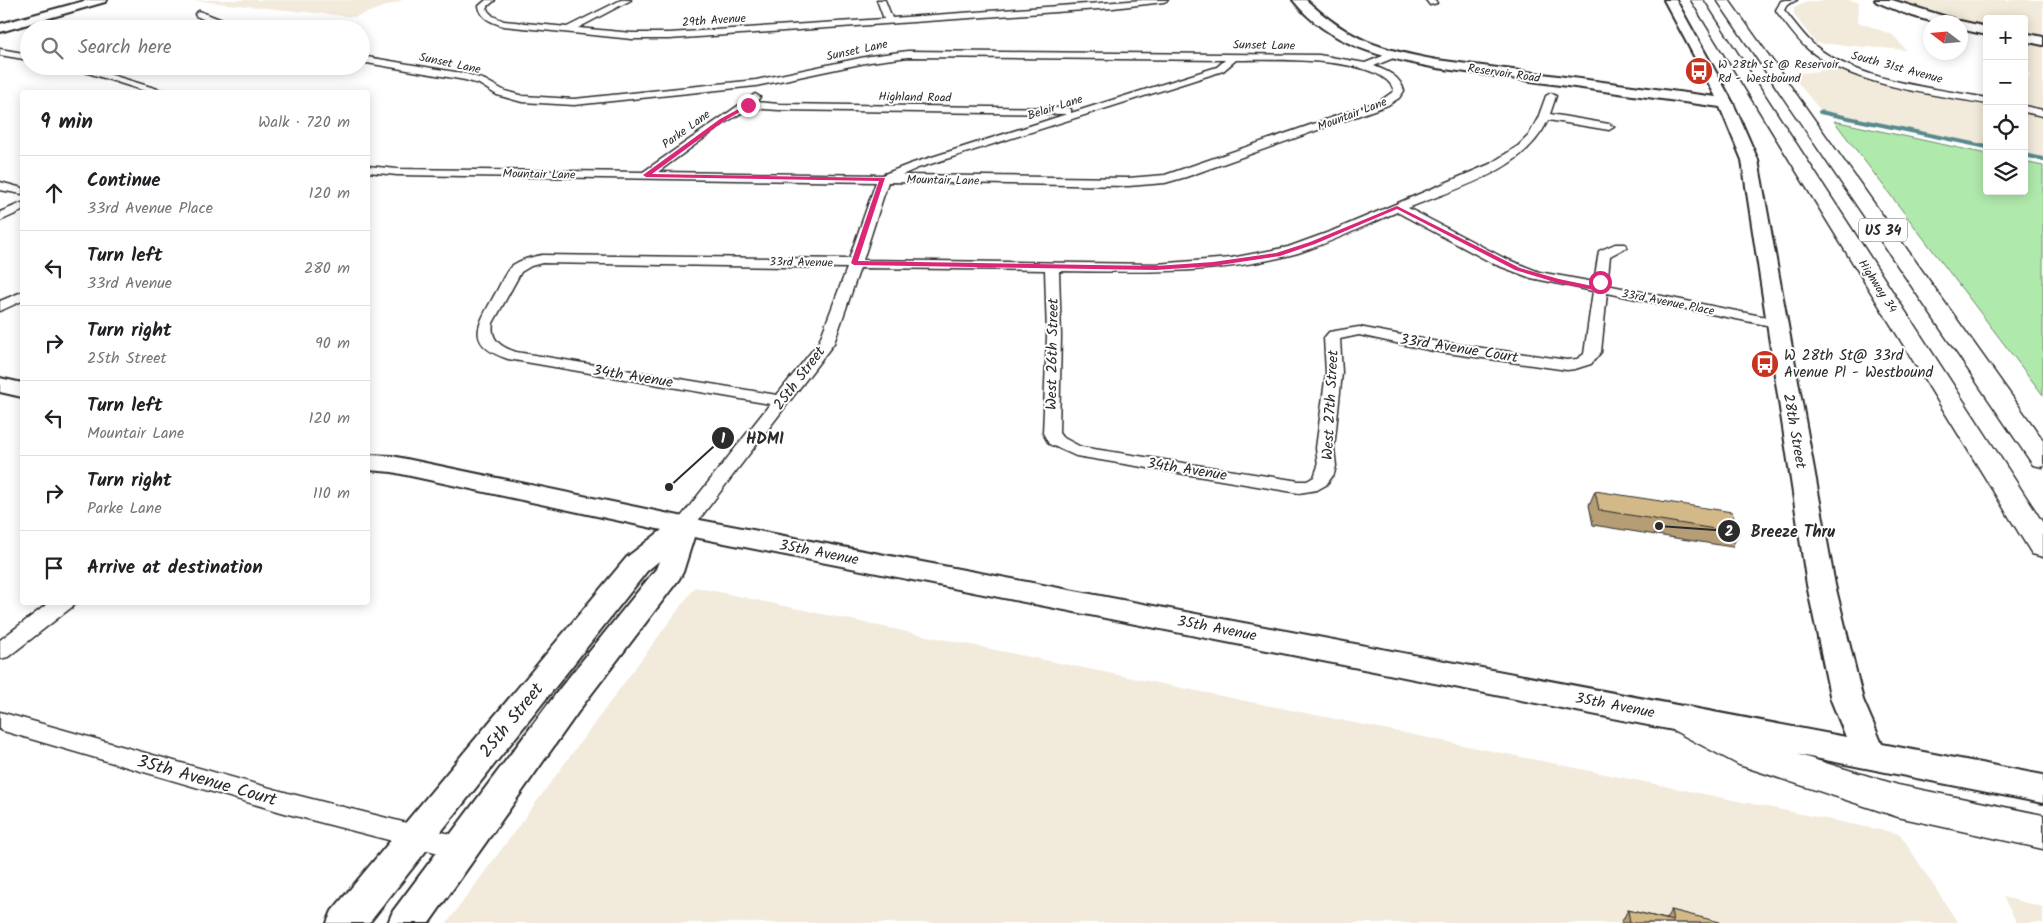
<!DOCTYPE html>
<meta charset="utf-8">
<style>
:root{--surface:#fff;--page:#f2f2f2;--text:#202124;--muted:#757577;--line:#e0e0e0}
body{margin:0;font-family:Kalam,sans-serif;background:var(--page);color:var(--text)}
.controls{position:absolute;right:15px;top:15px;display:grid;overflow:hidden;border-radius:5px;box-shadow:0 2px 12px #0003}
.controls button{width:45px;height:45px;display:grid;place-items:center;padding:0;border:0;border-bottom:1px solid var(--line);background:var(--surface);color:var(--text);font:25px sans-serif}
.compass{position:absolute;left:1923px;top:15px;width:45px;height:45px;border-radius:50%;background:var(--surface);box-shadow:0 2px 12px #0003;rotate:286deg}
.stop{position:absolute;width:15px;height:15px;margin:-11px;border:4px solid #db2777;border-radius:50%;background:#fff}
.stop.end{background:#db2777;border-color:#fff;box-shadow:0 1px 5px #0008}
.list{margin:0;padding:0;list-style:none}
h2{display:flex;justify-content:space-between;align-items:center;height:65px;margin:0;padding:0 20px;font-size:21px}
h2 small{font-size:16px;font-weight:400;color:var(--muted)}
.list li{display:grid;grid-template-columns:32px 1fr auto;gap:15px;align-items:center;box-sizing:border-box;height:75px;padding:0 20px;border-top:1px solid var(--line)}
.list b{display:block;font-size:19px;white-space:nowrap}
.list p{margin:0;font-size:16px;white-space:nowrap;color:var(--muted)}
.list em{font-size:16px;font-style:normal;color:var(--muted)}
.icon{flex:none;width:28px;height:28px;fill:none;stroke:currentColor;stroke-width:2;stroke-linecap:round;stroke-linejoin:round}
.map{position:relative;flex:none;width:2043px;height:923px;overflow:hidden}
.search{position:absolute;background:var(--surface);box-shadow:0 2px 12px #0003;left:20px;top:20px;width:350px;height:55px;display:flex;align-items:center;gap:12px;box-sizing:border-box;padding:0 18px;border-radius:28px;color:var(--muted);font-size:19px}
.panel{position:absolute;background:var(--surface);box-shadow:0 2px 12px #0003;left:20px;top:90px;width:350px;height:515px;border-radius:5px}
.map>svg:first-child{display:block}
</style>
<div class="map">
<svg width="2043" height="923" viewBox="0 0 2043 923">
<rect width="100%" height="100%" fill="#fff"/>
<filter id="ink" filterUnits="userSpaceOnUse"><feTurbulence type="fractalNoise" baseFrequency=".02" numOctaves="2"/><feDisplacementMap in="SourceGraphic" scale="10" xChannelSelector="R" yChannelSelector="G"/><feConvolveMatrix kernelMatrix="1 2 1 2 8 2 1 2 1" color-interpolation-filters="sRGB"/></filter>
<g filter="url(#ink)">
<g fill="#f2eadb">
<polygon points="190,0 403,0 355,17"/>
<polygon points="1826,0 1848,0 1859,2 1858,22 1893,35 1906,50 1816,43 1794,15 1794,8 1806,2"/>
<polygon points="1896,0 2043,0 2043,36 2024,33 2024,19 1987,19 1987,26 1954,19"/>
<polygon points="2024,42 2043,45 2043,110 2024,106 2024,82 2031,74 2024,73"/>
<polygon points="1837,69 1873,81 1987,106 1987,146 1820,110 1791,74"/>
<polygon points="2024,113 2043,117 2043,158 2024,154"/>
<polygon points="695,587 917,634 1900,834 1958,923 447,923"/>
<polygon points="2003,897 2043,907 2043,923 2017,923"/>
</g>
<polygon fill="#b0e9ac" stroke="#6e8a6c" points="1834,121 1987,154 1987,191 2024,191 2024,162 2043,166 2043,395"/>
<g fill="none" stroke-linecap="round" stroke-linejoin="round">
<g stroke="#58898d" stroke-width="4">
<polyline points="1820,112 1987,147"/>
<polyline points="2024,155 2043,159"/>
</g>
<defs>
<g id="street">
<path d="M 486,0 L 495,0 L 487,7 L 488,11 L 493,16 L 504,21 L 567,27 L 621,0 L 631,0 L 578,28 L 632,33 L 669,33 L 884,19 L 877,0 L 885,0 L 892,18 L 1143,0 L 1168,0 L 1164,2 L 1113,8 L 669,39 L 632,39 L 503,26 C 492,22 481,19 479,6 Z"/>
<polygon points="1426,0 1435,0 1437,3 1430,5"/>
<path d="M 1785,0 L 1797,0 L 1787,5 L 1784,10 C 1794,22 1803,35 1814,45 C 1857,81 1933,88 1987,98 L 1987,104 C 1932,94 1854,86 1809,50 C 1796,39 1787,25 1777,12 L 1776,10 L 1781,1 Z"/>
<path d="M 199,11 L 245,29 C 227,29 213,24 196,16 L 195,14 Z"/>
<polygon points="0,49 29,54 29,60 0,55"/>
<path d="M 908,51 L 1319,55 L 1365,63 L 1393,52 L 1396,53 L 1396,57 L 1374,66 C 1387,71 1400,76 1404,91 L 1399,98 L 1388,105 L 1186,177 L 1165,183 L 1128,186 L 888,182 L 863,260 L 1156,264 L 1231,258 L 1288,247 L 1332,231 L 1490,164 L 1518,146 L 1529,135 L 1538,118 L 1546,96 L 1551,93 L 1556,96 L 1550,114 L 1609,124 L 1614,127 L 1609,130 L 1548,120 C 1524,172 1456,188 1408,208 L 1504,258 L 1539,272 L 1594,282 L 1599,251 L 1615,244 L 1625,244 L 1627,247 L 1610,256 L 1607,285 L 1776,319 L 1781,320 L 1783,323 L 1781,326 L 1776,327 L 1607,293 L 1601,352 L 1591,364 L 1575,369 L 1567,370 L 1433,351 L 1359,335 L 1340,339 L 1342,373 L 1334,448 L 1336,466 L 1334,474 L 1326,485 L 1317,490 L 1299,493 L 1076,456 L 1049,444 L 1043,433 L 1047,336 L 1045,270 L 860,268 L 834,343 L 691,530 L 684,532 L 677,530 L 675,526 L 677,522 L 770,404 L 508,359 C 464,344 478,325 495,294 C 500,286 505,271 513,265 C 522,259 532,257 542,255 L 849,259 L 876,182 L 397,175 L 368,172 L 368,166 L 397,169 L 643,172 L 755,94 L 760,97 L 756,102 L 779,104 L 1067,108 L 1071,109 L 1071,113 L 1217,67 L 1225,60 L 908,57 L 870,62 L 756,86 L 574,105 L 522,102 L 497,95 L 479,84 L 465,80 L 361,62 L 361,56 L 467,74 L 485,80 L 505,91 L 523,96 L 574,99 L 756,80 L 870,56 ZM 1236,60 C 1266,60 1385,55 1394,91 L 1380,101 L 1165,175 L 1128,178 L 902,175 L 918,168 L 1223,71 ZM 750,108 L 779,110 L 1067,114 L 910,164 L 882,175 L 658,172 L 726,122 ZM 1397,212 L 1494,264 L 1531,278 L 1593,291 L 1584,354 L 1577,359 L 1567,360 L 1433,341 L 1359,327 L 1329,332 L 1324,338 L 1326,373 L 1316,448 L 1318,466 L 1314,477 L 1307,481 L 1299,481 L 1081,447 L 1062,437 L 1059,433 L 1061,336 L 1059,271 C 1138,272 1221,275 1298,253 C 1332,242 1364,226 1397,212 ZM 542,263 L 847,268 L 819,342 L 777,395 L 516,352 C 501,347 490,340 493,323 L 521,272 L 531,266 Z"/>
<polygon points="66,66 82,66 161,90 162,92 148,92"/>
<polygon points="2024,106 2043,110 2043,116 2024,112"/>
<polygon points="0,182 22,188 22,194 0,190"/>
<polygon points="22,203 22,211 0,221 0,212"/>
<polygon points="22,292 22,301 0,311 0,301"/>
<polygon points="50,602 75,602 72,607 8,657 0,659 0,640"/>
<polygon points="0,712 288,793 462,837 471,840 475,848 471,856 462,859 288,814 0,730"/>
</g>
<g id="secondary">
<polygon points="88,0 107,0 105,2 0,32 0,24"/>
<path d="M 1293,0 L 1306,0 C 1351,41 1379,49 1437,60 L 1716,97 L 1664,0 L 1676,0 L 1733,103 L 1758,160 L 1835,585 L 1863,700 L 1882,744 L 2043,775 L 2043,803 L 694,537 L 683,572 L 679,579 L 583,705 L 429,923 L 388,923 L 393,911 L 561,687 L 656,569 L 659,561 L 647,571 L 369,923 L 327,923 L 332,911 L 627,557 L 662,530 L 392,472 L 368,470 L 368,455 L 392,456 L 684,517 L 1846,737 L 1831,700 L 1807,585 L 1742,160 L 1720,107 L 1437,68 C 1384,58 1328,45 1293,0 Z"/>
<path d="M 1875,0 L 1892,0 L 1953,19 L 1955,22 C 1929,25 1901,12 1877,2 Z"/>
<polygon points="1960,21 1987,27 1987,35 1960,29 1960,22 1956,22"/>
<polygon points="2024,33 2043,37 2043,45 2024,41"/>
<polygon points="0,378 22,383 22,397 0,392"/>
</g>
<g id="highway">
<polygon points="1691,0 1703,0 2043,523 2043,557 2032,554"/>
<polygon points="1717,0 1729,0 2043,440 2043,467 2033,465"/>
<polygon points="1684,705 1697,709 1763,744 1898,785 2043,815 2043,849 1898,817 1739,765 1671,729 1666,719 1671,709"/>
</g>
</defs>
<use href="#street" stroke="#2b2b2b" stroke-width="3"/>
<use href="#secondary" stroke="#2b2b2b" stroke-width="4"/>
<use href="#highway" stroke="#2b2b2b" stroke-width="3"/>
<use href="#street" fill="#fff" fill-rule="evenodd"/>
<use href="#secondary" fill="#fff" fill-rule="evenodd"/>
<use href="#highway" fill="#fff" fill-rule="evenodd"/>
</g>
<g fill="#b59e75" stroke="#2b2b2b">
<polygon points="1595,491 1739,533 1732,547 1593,525 1589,505"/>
<polygon points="1628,910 1666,919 1671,910 1720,923 1621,923"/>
</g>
<g fill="#d3b888" stroke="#2b2b2b">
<polygon points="1595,491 1732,512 1739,533 1599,510"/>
<polygon points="1628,910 1673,921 1671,910 1720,922 1720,923 1630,923"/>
</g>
</g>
<polygon fill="#db2777" points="748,104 750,106 724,121 652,174 885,178 858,261 1156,266 1213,262 1276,253 1310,242 1397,206 1520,268 1559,279 1597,287 1598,280 1603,280 1603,289 1600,291 1558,283 1515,270 1397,209 1315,244 1280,256 1213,266 1156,270 854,265 851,263 879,181 646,177 643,175 720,119"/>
<defs>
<symbol id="bus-disc" viewBox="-11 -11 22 22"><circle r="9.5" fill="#c8321e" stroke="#fff"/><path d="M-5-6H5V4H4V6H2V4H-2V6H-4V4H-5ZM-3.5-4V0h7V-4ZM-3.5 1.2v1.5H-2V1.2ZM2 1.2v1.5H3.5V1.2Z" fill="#fff"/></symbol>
</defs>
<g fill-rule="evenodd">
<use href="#bus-disc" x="1683" y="55" width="32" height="32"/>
<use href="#bus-disc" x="1749" y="348" width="32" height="32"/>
</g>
<g text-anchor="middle" stroke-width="4" stroke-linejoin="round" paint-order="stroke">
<g font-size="12" fill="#2b2b2b" stroke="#fff">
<text transform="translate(714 20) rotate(-4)" y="4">29th Avenue</text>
<text transform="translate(1264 45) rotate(1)" y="4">Sunset Lane</text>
<text transform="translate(857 50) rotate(-12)" y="4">Sunset Lane</text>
<text transform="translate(450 63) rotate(12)" y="4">Sunset Lane</text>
<text transform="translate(1897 67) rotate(15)" y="4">South 31st Avenue</text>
<text transform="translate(1504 73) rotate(8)" y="4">Reservoir Road</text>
<text transform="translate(915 97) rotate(1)" y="4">Highland Road</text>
<text transform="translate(1055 107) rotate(-18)" y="4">Belair Lane</text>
<text transform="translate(1352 114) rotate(-21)" y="4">Mountair Lane</text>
<text transform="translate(686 129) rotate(-36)" y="4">Parke Lane</text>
<text transform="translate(539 174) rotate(1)" y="4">Mountair Lane</text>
<text transform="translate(943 180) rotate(1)" y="4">Mountair Lane</text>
<text transform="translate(801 262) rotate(1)" y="4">33rd Avenue</text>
<text transform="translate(1878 286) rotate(57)" y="4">Highway 34</text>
<text transform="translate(1668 302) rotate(11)" y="4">33rd Avenue Place</text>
</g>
<g font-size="12" fill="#2b2b2b" stroke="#fff" text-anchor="start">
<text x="1718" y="68">W 28th St @ Reservoir<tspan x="1718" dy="14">Rd - Westbound</tspan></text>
</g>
<rect fill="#fff" stroke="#6b6b6b" stroke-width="1" x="1859" y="218.5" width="48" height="23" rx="4"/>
<g font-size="14" font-weight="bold" fill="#2b2b2b">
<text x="1883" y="235">US 34</text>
</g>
<g font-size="15" fill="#2b2b2b" stroke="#fff">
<text transform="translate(1459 348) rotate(9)" y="5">33rd Avenue Court</text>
<text transform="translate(1052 354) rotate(-89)" y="5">West 26th Street</text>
<text transform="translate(633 376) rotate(9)" y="5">34th Avenue</text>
<text transform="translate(799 378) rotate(-53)" y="5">25th Street</text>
<text transform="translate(1330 405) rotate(-87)" y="5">West 27th Street</text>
<text transform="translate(1795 431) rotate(80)" y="5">28th Street</text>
<text transform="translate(1187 469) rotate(9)" y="5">34th Avenue</text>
<text transform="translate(819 552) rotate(11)" y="5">35th Avenue</text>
<text transform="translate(1217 628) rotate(11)" y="5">35th Avenue</text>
<text transform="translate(1615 705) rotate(11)" y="5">35th Avenue</text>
</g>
<g font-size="15" fill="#2b2b2b" stroke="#fff" text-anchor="start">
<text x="1784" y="360">W 28th St@ 33rd<tspan x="1784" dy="17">Avenue Pl - Westbound</tspan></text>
</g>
<g font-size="18" fill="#2b2b2b" stroke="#fff">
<text transform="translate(511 720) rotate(-51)" y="6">25th Street</text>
<text transform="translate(207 780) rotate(16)" y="6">35th Avenue Court</text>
</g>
</g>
<path fill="none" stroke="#2b2b2b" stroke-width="2" d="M669 487L723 438M1659 526L1729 531"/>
<g fill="#2b2b2b" stroke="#fff" stroke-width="2">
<circle cx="669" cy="487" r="5"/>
<circle cx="1659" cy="526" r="5"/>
<circle cx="723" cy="438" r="12"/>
<circle cx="1729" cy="531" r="12"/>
</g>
<g font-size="15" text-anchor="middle" font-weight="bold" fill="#fff">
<text x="723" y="443">1</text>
<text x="1729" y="536">2</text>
</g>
<g font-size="16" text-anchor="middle" font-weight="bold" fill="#2b2b2b" stroke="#fff" stroke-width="4" stroke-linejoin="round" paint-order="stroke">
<text x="765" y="444">HDMI</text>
<text x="1793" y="537">Breeze Thru</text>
</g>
</svg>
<div class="controls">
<button>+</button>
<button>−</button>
<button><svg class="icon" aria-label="locate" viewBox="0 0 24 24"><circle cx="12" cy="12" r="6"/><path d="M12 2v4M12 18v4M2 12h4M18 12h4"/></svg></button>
<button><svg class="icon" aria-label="layers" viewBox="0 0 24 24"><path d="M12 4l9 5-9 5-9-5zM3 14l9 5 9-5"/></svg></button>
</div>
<svg class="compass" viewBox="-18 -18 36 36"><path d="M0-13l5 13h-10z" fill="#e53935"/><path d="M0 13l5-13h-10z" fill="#757577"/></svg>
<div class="stop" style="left:1600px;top:282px"></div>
<div class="stop end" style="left:748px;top:105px"></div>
<div class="search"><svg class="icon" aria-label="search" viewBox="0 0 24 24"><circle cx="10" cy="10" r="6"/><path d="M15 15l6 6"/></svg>Search here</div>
<section class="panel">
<h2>9 min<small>Walk · 720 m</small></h2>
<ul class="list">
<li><svg class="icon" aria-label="ahead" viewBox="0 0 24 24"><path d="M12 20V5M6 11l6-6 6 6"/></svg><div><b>Continue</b><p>33rd Avenue Place</p></div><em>120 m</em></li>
<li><svg class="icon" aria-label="left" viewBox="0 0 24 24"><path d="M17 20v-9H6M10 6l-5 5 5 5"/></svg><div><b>Turn left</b><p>33rd Avenue</p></div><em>280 m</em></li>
<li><svg class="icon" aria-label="right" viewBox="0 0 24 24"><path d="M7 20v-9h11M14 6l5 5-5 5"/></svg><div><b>Turn right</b><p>25th Street</p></div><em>90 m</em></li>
<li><svg class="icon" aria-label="left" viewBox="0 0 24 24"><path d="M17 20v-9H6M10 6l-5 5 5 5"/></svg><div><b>Turn left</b><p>Mountair Lane</p></div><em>120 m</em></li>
<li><svg class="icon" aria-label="right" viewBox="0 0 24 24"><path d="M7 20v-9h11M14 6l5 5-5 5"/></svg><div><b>Turn right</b><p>Parke Lane</p></div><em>110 m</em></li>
<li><svg class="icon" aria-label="arrive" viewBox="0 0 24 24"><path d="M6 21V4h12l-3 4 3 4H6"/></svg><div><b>Arrive at destination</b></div></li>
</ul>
</section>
</div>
